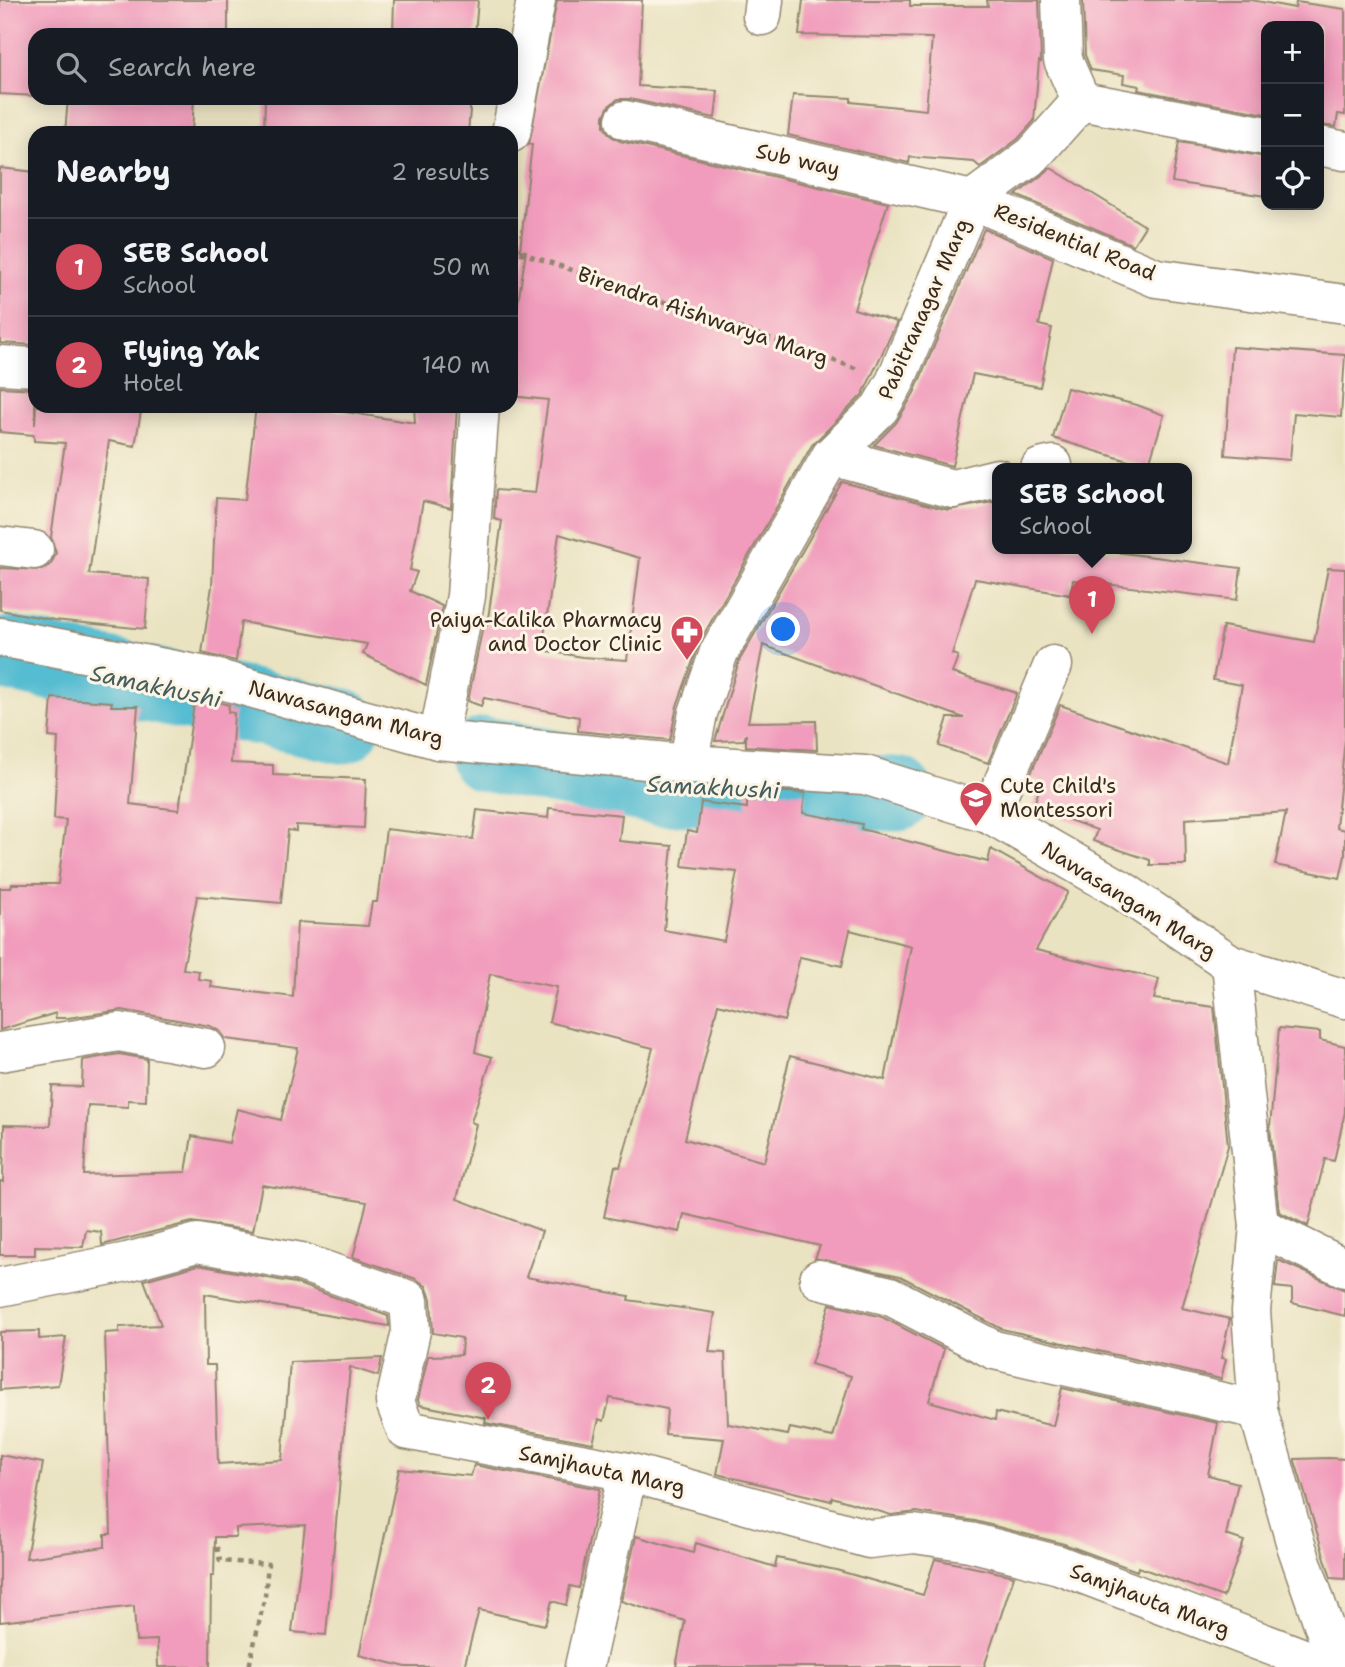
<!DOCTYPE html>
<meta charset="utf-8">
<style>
:root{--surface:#171b24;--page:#242831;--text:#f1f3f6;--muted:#9ea1a6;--line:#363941;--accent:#d1495b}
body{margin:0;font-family:"Shantell Sans",sans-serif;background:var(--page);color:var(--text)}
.controls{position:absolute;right:21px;top:21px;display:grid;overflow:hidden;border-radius:14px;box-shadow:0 4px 18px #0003}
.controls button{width:63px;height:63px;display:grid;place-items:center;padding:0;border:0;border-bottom:2px solid var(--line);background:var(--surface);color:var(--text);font:35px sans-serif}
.you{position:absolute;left:784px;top:630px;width:24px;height:24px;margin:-18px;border:5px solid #fff;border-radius:50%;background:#1a73e8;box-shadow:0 0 0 10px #1a73e833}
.badge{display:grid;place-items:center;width:46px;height:46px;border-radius:50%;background:var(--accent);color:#fff;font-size:23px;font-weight:700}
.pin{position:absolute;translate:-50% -58px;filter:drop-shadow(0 2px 4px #0008)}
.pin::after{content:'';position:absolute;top:37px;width:24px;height:21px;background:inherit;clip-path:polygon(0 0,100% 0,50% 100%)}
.popup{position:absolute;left:992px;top:463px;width:200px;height:91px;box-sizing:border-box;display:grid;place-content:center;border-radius:14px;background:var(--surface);filter:drop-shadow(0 2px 5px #0005);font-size:23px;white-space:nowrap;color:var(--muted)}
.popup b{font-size:26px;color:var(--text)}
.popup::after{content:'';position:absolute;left:50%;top:100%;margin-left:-14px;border:14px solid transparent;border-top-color:var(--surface)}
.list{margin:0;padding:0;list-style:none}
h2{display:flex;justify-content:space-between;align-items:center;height:91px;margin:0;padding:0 28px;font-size:30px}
h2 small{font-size:23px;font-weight:400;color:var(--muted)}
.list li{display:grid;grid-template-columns:46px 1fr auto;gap:21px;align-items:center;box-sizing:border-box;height:98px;padding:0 28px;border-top:2px solid var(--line)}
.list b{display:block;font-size:26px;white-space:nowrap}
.list p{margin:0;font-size:23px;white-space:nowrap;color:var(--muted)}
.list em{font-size:23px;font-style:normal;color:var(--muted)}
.icon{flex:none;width:38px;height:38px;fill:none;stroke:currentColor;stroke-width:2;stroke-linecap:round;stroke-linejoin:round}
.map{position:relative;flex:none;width:1345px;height:1667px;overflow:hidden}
.search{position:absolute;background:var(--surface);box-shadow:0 4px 18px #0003;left:28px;top:28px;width:490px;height:77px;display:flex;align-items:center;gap:18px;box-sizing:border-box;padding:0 24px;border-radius:21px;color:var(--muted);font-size:26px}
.panel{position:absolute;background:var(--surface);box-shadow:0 4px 18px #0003;left:28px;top:126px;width:490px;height:287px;border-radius:21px}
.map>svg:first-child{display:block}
</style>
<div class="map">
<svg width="1345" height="1667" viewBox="0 0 1345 1667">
<rect width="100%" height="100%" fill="#fcf5e5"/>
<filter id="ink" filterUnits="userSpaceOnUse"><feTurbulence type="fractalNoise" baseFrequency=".0143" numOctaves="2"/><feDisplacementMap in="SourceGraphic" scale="14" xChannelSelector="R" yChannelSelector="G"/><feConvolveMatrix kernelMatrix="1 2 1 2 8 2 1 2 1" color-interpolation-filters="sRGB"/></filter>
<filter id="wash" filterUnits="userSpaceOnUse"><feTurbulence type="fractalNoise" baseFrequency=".00686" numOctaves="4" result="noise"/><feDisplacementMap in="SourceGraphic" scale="28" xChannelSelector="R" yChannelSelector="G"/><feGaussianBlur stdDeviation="1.57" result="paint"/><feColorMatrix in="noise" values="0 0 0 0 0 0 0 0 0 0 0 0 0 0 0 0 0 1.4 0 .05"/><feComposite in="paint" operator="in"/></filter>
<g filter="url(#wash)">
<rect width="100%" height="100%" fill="#eae3c2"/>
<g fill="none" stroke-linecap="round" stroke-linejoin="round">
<g stroke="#54bcd1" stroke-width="75">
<polyline points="10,654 343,726"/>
<polyline points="486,754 659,788 897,794"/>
</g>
</g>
<g id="blocks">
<g fill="#f19cbc" fill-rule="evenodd">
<polygon points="0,0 228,0 228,35 35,35 35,96 0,94"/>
<polygon points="394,0 478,0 475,35 393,33"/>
<path d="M 557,0 L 642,0 L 638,86 L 718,91 L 715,118 L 630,99 L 618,99 L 609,106 L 604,116 L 604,127 L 611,136 L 620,141 L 888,203 L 854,309 L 897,322 L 863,394 L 812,445 L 700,641 L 677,706 L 670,740 L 578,731 L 579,717 L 484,698 L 481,706 L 468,701 L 483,625 L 487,626 L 502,521 L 494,519 L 496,490 L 535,493 L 548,400 L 511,396 L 511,348 L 526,251 L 520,250 L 532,144 L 529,144 ZM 559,534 L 640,558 L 627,660 L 582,657 L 542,650 Z"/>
<polygon points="803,0 910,0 910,6 988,6 987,0 1039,0 1041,62 1039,61 1034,121 1018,139 980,167 974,162 910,157 909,163 788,135 793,95 851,98 851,102 926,110 932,38 799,35"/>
<polygon points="1083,0 1251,0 1295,8 1296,2 1345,9 1345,115 1338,114 1336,127 1319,125 1319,26 1266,26 1266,114 1138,90 1139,86 1123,83 1124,75 1091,70 1085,55"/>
<polygon points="68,98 194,98 192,133 65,133"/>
<polygon points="265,98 471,98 468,133 264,133"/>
<polygon points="1179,142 1266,157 1266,196 1172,182"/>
<polygon points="0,168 35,172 35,345 0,343"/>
<polygon points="1051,168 1145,226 1133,245 1016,195"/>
<polygon points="984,229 1053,258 1039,325 1052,328 1040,387 973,374 952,466 874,445 896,423 914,393"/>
<polygon points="1232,347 1345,355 1341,417 1294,413 1290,460 1225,455"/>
<polygon points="0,387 35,389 35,425 36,406 142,406 135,446 109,441 89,574 149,579 145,629 54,620 0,610 0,568 42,570 51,564 56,553 51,537 65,443 34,441 34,435 0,432"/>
<polygon points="1067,388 1137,405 1164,415 1148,467 1053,438"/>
<polygon points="256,406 307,406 415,423 414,406 457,406 451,508 423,501 410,570 417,572 410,591 442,606 426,685 363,654 367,644 241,622 236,661 202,653 212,586 216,498 245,500"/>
<polygon points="842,482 948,510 998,501 998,548 1084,548 1241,568 1237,600 1073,580 1070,595 975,579 952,654 958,656 952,673 1017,693 988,763 939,746 948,718 964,718 763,645 748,722 816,721 817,750 746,746 746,734 744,740 715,741 739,661"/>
<polygon points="1328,568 1345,569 1345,739 1336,828 1345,830 1345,856 1340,878 1275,865 1286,812 1185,819 1186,865 1150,865 1150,860 1093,841 1097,830 1033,807 1042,782 1029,778 1060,705 1228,763 1242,685 1213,680 1223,626 1314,642"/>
<path d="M 195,696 L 229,705 L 228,712 L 234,713 L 231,763 L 273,765 L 273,775 L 366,779 L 364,828 L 296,825 L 296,831 L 288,830 L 281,903 L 197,896 L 183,969 L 199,971 L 198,979 L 212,981 L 211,987 L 293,997 L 297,922 L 368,926 L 372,902 L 377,902 L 386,829 L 473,839 L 477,810 L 548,818 L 549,808 L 622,815 L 619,841 L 672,846 L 664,930 L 724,941 L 737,872 L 682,866 L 687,831 L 697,833 L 701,802 L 747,808 L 747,790 L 805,793 L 803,813 L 862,824 L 861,829 L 988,862 L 991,849 L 1068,892 L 1036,950 L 1159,979 L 1154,999 L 1214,1007 L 1228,1146 L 1182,1308 L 1230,1319 L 1221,1358 L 1226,1359 L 1221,1379 L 1002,1329 L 900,1276 L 815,1258 L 820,1246 L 684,1214 L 680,1232 L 604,1217 L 615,1166 L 620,1167 L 653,1048 L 549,1022 L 557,987 L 490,974 L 475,1052 L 492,1057 L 471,1122 L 476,1124 L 457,1199 L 542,1231 L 526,1277 L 629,1296 L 628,1300 L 715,1313 L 709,1352 L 725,1353 L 728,1424 L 788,1435 L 790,1428 L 833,1437 L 851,1376 L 811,1364 L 830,1304 L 882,1317 L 944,1349 L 929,1401 L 995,1420 L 996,1412 L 1053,1426 L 1062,1388 L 1218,1423 L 1208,1475 L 1238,1483 L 1226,1535 L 1244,1541 L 1223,1597 L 1138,1567 L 1137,1571 L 1064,1544 L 975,1521 L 917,1512 L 891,1515 L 832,1497 L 831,1501 L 717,1474 L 724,1439 L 665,1434 L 667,1409 L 610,1398 L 604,1421 L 599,1419 L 593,1443 L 485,1423 L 486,1418 L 420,1405 L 418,1400 L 428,1356 L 461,1355 L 462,1338 L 433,1333 L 431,1299 L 426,1286 L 416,1279 L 353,1257 L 367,1202 L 262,1185 L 253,1231 L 192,1222 L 102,1245 L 101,1232 L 86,1230 L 83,1247 L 35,1246 L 35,1255 L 0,1255 L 0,1181 L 3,1182 L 4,1125 L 50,1126 L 52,1086 L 82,1087 L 83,1060 L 119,1054 L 147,1059 L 146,1101 L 128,1100 L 128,1107 L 88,1105 L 84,1175 L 186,1172 L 192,1136 L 229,1143 L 237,1109 L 281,1120 L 298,1048 L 226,1039 L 220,1031 L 210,1026 L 122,1010 L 68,1018 L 55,1018 L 56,1013 L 0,1030 L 0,888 L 11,888 L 12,884 L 58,884 L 66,820 L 54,819 L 58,738 L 49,737 L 52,698 L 112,702 L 111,706 L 138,706 L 130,804 L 179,810 ZM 850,930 L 911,946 L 885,1080 L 790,1056 L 764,1162 L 685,1139 L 718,1004 L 784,1021 L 800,957 L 842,966 Z"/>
<polygon points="1279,1028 1320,1032 1320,1040 1345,1046 1345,1112 1334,1161 1325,1159 1308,1226 1279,1212 1270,1127"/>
<polygon points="1278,1260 1345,1290 1345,1316 1292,1303 1292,1289 1275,1287"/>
<polygon points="198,1265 295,1283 388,1316 389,1326 205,1294 206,1365 215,1365 218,1464 282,1460 290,1362 382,1358 378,1376 350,1367 326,1635 292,1632 305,1525 236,1528 236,1537 215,1537 214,1576 211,1576 210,1667 158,1667 157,1640 136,1641 134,1606 0,1622 0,1455 43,1463 26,1558 105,1547 105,1534 111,1534 105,1333 119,1332 119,1327 161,1325 144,1280"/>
<polygon points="39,1331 39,1339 66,1337 58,1385 0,1390 0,1332"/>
<polygon points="1329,1458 1345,1459 1345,1579 1331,1578 1295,1461 1295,1459"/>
<polygon points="474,1465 600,1489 579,1588 570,1586 566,1605 552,1601 545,1625 479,1610 464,1667 406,1667 359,1655 399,1469 471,1476"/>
<polygon points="636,1536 693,1553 696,1543 775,1567 777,1558 836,1570 923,1595 935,1559 1014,1576 984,1667 676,1667 685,1621 621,1601"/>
</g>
</g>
</g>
<g filter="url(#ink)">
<use href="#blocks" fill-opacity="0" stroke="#928670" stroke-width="2"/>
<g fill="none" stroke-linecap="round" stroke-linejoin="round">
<defs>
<g id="minor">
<polyline points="1061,0 1063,60 1081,101"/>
<polyline points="762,16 764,0"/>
<polyline points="1081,101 1266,136"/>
<polyline points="625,120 972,200 1156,278 1345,304"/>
<polyline points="511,133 536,0"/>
<polyline points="1319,146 1345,151"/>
<polyline points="0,365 35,367"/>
<polyline points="831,456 953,489 998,478"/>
<polyline points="1040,468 1053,465"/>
<polyline points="0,546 34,550"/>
<polyline points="0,637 211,677 438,740 688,764 865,775 990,814 1120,889 1231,964 1345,999"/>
<polyline points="438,740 466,596 480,406"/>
<polyline points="688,764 698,713 719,652 831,456 880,408 895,382 972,200 1033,155 1081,101"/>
<polyline points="990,814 1053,665"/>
<polyline points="1231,964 1259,1226 1251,1311 1258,1410 1296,1545 1338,1667"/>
<polyline points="0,1052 119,1032 206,1048"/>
<polyline points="1259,1226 1345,1268"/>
<polyline points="819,1279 890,1296 994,1350 1258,1410"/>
<polyline points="0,1287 127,1262 197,1243 301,1262 409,1300 411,1331 395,1402 406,1430 628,1472 869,1539 914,1534 970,1542 1059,1565 1327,1667"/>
<polyline points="584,1667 628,1472"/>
</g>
</defs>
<use href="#minor" stroke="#928670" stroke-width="41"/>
<g stroke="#928670" stroke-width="4.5" stroke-dasharray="5 5" stroke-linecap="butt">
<polyline points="511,249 858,369"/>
<polyline points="217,1547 220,1561 268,1564 265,1596 249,1667"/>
</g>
<use href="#minor" stroke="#fff" stroke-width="38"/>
</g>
</g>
<defs>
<symbol id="pharmacy-pin" viewBox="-11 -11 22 30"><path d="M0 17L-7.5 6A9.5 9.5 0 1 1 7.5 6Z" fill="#d1495b" stroke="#fcf5e5"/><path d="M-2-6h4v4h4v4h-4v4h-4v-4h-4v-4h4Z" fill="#fff"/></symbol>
<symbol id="school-pin" viewBox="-11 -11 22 30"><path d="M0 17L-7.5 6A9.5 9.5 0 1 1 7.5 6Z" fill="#d1495b" stroke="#fcf5e5"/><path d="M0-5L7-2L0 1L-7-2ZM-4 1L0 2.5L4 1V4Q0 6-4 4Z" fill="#fff"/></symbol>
</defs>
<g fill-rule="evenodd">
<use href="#pharmacy-pin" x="668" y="613" width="38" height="52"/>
<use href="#school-pin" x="957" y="779" width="38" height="52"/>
</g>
<g text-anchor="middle" stroke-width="6" stroke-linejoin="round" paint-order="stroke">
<g font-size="21" fill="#3b2a1e" stroke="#fcf5e5">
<text transform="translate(798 160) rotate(13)" y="7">Sub way</text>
<text transform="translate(1075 242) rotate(22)" y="7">Residential Road</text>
<text transform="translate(924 309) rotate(-66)" y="7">Pabitranagar Marg</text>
<text transform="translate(703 316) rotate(19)" y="7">Birendra Aishwarya Marg</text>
<text transform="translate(346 713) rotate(15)" y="7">Nawasangam Marg</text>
<text transform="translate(1129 900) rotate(32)" y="7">Nawasangam Marg</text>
<text transform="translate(602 1470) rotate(12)" y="7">Samjhauta Marg</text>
<text transform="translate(1150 1600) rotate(21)" y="7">Samjhauta Marg</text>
</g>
<g font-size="21" fill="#3b2a1e" stroke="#fcf5e5" text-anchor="end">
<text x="662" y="627">Paiya-Kalika Pharmacy<tspan x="662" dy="24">and Doctor Clinic</tspan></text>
<text x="1000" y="793" text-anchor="start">Cute Child's<tspan x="1000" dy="24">Montessori</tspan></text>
</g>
<g font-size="23" font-style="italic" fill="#445d5d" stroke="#fcf5e5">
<text transform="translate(156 686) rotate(12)" y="8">Samakhushi</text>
<text transform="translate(713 787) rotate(3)" y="8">Samakhushi</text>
</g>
</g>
</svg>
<div class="controls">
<button>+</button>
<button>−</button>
<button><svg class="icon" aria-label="locate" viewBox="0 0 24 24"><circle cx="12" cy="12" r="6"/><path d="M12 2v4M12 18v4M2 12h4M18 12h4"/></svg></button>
</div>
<div class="you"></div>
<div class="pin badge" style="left:1092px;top:634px">1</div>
<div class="popup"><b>SEB School</b>School</div>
<div class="pin badge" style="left:488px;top:1420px">2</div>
<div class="search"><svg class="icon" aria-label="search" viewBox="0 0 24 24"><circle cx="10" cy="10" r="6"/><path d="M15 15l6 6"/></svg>Search here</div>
<section class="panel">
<h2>Nearby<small>2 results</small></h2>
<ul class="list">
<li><span class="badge">1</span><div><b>SEB School</b><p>School</p></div><em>50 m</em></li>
<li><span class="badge">2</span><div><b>Flying Yak</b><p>Hotel</p></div><em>140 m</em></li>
</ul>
</section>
</div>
